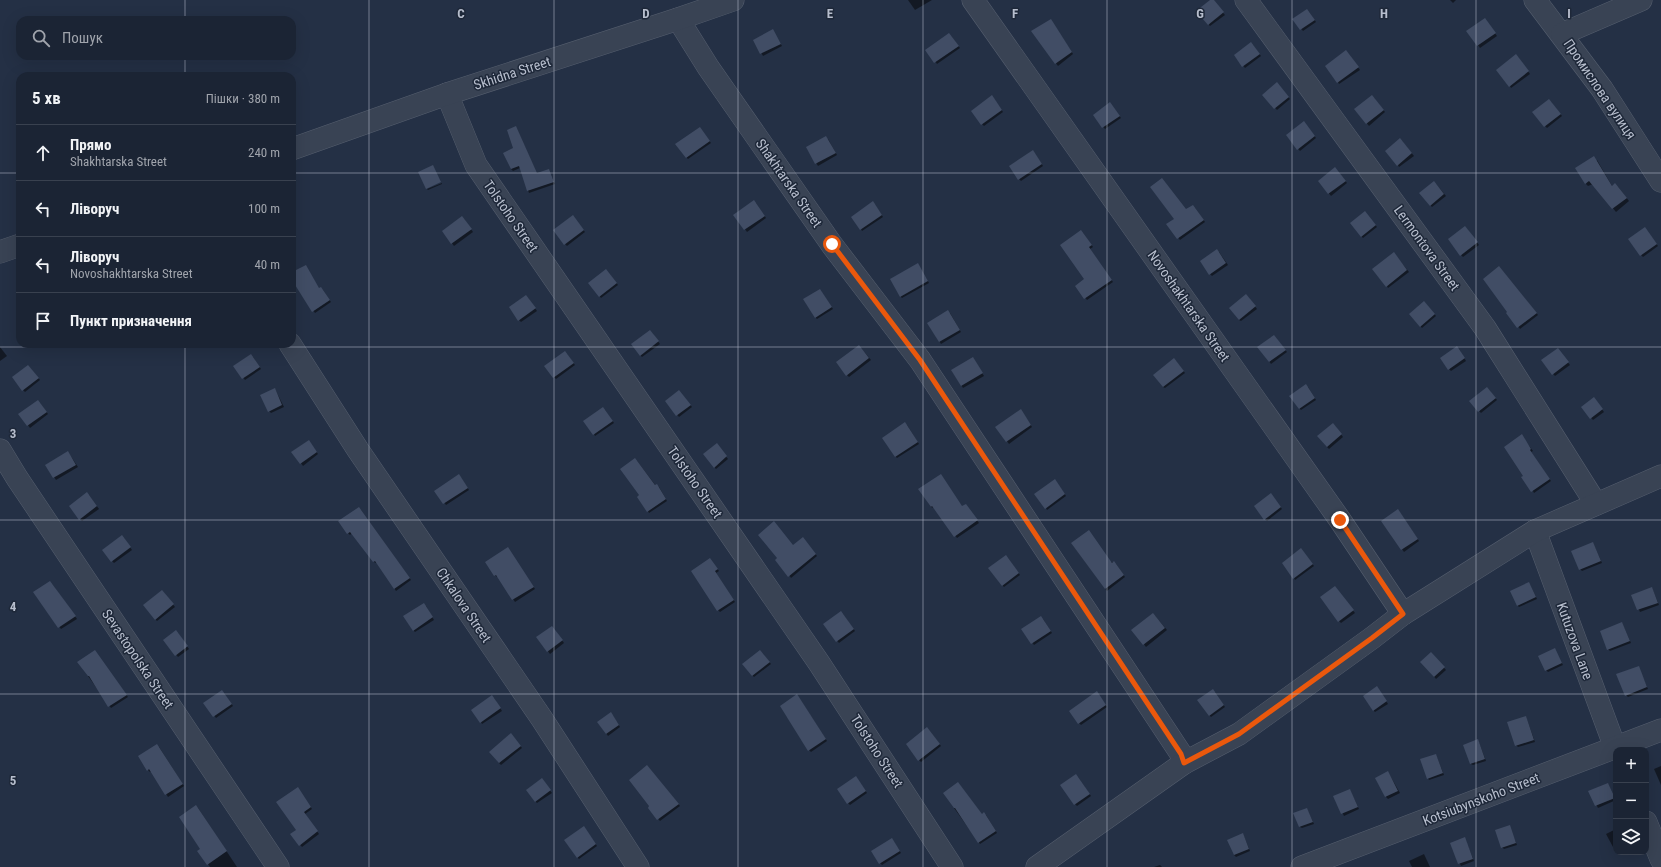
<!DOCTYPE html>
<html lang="uk">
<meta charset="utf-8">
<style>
:root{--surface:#1b2434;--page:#283040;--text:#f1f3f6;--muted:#a0a4ac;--line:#39414f}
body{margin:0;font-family:"Roboto Condensed",sans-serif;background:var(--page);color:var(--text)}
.controls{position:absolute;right:12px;bottom:12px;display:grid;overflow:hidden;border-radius:8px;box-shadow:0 4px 16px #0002}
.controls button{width:36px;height:36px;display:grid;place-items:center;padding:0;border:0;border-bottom:1px solid var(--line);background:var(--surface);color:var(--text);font:20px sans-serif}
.stop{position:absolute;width:12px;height:12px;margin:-9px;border:3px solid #ea580c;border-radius:50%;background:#fff}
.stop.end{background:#ea580c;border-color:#fff;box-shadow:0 1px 4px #0008}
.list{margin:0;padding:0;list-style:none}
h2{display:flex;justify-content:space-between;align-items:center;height:52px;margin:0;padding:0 16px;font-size:17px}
h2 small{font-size:13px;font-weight:400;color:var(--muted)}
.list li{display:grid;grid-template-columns:26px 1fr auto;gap:12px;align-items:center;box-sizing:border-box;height:56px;padding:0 16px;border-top:1px solid var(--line)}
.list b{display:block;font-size:15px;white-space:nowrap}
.list p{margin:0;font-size:13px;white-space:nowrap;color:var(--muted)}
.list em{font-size:13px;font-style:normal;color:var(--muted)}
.icon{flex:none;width:22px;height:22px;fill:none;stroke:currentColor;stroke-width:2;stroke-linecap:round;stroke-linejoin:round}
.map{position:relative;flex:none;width:1661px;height:867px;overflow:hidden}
.search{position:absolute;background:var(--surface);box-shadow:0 4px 16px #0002;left:16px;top:16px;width:280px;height:44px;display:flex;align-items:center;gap:10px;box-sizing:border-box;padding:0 14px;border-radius:12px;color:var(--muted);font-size:15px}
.panel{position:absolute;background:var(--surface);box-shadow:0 4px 16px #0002;left:16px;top:72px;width:280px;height:276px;border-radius:12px}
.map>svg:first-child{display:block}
</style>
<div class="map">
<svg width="1661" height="867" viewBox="0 0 1661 867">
<rect width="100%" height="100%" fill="#243045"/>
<g fill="#0007">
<polygon points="908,0 932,0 915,10"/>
<polygon points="1212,0 1225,15 1210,26 1209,25"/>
<polygon points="1450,0 1456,0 1453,3"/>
<polygon points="1309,12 1316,22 1303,31 1293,19"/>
<polygon points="1486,21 1497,36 1480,48 1468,31"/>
<polygon points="1052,22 1073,54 1058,66 1033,32"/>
<polygon points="773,31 782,46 763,56 754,40"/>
<polygon points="951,36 960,48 937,64 927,50"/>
<polygon points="1253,45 1261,56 1245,68 1235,55"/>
<polygon points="1348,53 1360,70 1339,84 1338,82"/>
<polygon points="1518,57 1530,74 1511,88 1510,86"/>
<polygon points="1279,86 1290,99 1277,110 1264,95"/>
<polygon points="1374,98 1385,112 1369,126 1356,110"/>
<polygon points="994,99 1003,112 984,126 982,124"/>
<polygon points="1551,102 1562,116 1547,128 1545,126"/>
<polygon points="1112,106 1121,118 1105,129 1094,115"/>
<polygon points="1305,124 1316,138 1300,151 1287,136"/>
<polygon points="517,129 537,174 549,170 555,184 529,193 520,168 513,171 511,169"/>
<polygon points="701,130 711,143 688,159 686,157"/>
<polygon points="828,139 837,155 818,166 807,148"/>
<polygon points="1402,141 1414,156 1399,167 1398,165"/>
<polygon points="1033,151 1043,166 1021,181 1019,179"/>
<polygon points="1597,160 1612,186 1618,187 1629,201 1616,212 1593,184 1588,186 1586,184"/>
<polygon points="1337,170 1347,183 1331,196 1319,181"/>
<polygon points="442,183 442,184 428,190 427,189"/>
<polygon points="1436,184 1446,196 1432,207 1430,205"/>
<polygon points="756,203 766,218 747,232 735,215"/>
<polygon points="875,205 883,217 862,231 861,229"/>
<polygon points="1195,208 1205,222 1180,240 1168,224"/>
<polygon points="1366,214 1377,227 1363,238 1361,236"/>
<polygon points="574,218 585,232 567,246 565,244"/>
<polygon points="464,219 473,232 454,246 443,231"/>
<polygon points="1467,229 1479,245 1463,257 1461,255"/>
<polygon points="1646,230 1658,246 1643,257 1641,255"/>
<polygon points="1083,233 1093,247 1090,249 1113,282 1087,300 1076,286 1086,279"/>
<polygon points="1219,252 1228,265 1212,276 1210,274"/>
<polygon points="1395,255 1409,272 1388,288 1387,286"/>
<polygon points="918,264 929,283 902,298 900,296"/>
<polygon points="306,266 319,289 321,288 323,290 331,302 315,313 292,277 292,273"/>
<polygon points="1501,269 1538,315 1520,329 1509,312"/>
<polygon points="608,272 618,285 601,298 589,283"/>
<polygon points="820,290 833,309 817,319 815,317"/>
<polygon points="1248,297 1257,309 1241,321 1239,320"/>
<polygon points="528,298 537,311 521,322 519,320"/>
<polygon points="1424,302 1436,316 1422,328 1410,314"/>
<polygon points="950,313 961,332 941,344 928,323"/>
<polygon points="652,333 660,344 642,357 640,355"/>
<polygon points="1274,336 1287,352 1271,364 1259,347"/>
<polygon points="0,347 7,356 0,361"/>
<polygon points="861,348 871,360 849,377 847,375"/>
<polygon points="1459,349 1466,361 1451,371 1449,369"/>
<polygon points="1559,351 1570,365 1555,376 1542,361"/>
<polygon points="567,354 575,365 556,379 554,377"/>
<polygon points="253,357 261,369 245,380 235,367"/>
<polygon points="973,358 984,376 963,388 952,371"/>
<polygon points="1176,361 1185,373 1165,388 1163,387"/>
<polygon points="30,368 40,380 25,392 23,390"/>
<polygon points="1308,387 1316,400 1301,410 1299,408"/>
<polygon points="275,389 284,407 271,413 269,411"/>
<polygon points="1489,390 1497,400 1481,413 1479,411"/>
<polygon points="681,394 692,407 679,417 666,401"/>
<polygon points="1596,401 1604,412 1593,420 1582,407"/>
<polygon points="40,403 48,414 30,428 20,414"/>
<polygon points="605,410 614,423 595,436 594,434"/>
<polygon points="1022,412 1032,427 1009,444 997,427"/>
<polygon points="907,425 919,444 897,458 895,456"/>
<polygon points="1335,426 1343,437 1329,449 1327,447"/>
<polygon points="1523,438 1533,451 1531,452 1551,481 1534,493 1525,476"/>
<polygon points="310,443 318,454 303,466 293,452"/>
<polygon points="718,446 728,459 716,469 714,467"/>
<polygon points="68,452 78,467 56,480 46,465"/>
<polygon points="637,461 656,486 659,487 667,501 649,513 640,496"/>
<polygon points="461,478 469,490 446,505 436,491"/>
<polygon points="1056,482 1066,496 1047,510 1046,508"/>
<polygon points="919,489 963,507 967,507 979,523 957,538 934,508 931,507"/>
<polygon points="89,495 99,509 82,521 80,519"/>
<polygon points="1273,497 1282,509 1267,521 1265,519"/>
<polygon points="361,510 411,580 396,591 377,562 375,563 374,561 352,533 350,535 348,533"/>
<polygon points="1400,513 1419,541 1404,552 1383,521"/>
<polygon points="124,538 132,550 114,563 112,561"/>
<polygon points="805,541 817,556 791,578 778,558 794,546"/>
<polygon points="1593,543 1602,563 1582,571 1580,569"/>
<polygon points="1072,544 1116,564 1125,577 1107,591"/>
<polygon points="509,551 535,589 515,602 498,576 497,577 495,575"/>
<polygon points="1303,552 1314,566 1295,580 1294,578"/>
<polygon points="1008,558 1020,575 1004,587 1002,585"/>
<polygon points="711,561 719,571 716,573 735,602 720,612 718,610"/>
<polygon points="52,584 77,619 61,629 45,607"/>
<polygon points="1530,585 1537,599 1519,607 1517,605"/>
<polygon points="1652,588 1659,605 1640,612 1633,595"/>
<polygon points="1336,589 1355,613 1341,623 1339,621"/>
<polygon points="164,593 175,607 157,621 155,619"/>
<polygon points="426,606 434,620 415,632 413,630"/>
<polygon points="843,614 855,631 839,643 824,624"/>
<polygon points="1155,616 1167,630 1146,647 1133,630"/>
<polygon points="1043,619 1052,633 1034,645 1023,629"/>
<polygon points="1622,623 1631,643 1610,651 1608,649"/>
<polygon points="554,629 564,643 550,654 538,638"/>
<polygon points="178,633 189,649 178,657 164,640"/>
<polygon points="1555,650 1563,665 1548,672 1546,670"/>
<polygon points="96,653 128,697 111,708 88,676"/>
<polygon points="762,653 771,664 754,677 752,675"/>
<polygon points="1431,653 1446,670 1436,679 1422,662"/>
<polygon points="1638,667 1648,689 1628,697 1626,695"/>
<polygon points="1379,690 1388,704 1375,712 1373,710"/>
<polygon points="1215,692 1225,707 1211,717 1209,715"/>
<polygon points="224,693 233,706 216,718 205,703"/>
<polygon points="1098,695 1107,707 1081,725 1079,723"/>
<polygon points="494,698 502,711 482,724 481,722"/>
<polygon points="799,698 827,741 811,752 809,750"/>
<polygon points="613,716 620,727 608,736 598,722"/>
<polygon points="1526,717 1535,742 1518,747 1516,745"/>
<polygon points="929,730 941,746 921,762 919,760"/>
<polygon points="513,737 522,748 501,765 499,763"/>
<polygon points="1478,740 1486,761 1473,765 1471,764"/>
<polygon points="159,747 184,786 168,797 152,771 150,772 148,770"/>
<polygon points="1436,755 1444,775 1429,780 1428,778"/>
<polygon points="1661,766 1661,785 1654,769"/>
<polygon points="649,768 680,806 660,821 649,808 651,807"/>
<polygon points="1388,772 1400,793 1388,799 1386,797"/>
<polygon points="1078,777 1091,796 1077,806 1075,804"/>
<polygon points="857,779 867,793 850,805 848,803"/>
<polygon points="543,781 552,793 537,803 535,801"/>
<polygon points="958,783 982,815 986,815 997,833 980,844 954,808"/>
<polygon points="1608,784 1616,800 1598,808 1590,792"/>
<polygon points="299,790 312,809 305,814 319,834 302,847 292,835 297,830"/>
<polygon points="1350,790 1359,809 1344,816 1335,797"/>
<polygon points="196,806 198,808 237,867 210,867 199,851 202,849"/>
<polygon points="1307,809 1314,824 1302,828 1300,827"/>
<polygon points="1509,827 1517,845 1504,849 1502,847"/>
<polygon points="585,829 597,846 579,859 577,857"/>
<polygon points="1616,829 1616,846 1613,847 1606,834"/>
<polygon points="1243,834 1250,851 1236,857 1234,855"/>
<polygon points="892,839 901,853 882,865 880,863"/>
<polygon points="1465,839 1474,861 1461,866 1451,844"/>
<polygon points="1424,854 1430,867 1412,867 1409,861"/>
<polygon points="1160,865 1162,867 1154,867"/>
</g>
<g fill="#414d65">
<polygon points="1210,0 1214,0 1224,12 1208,25 1196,11"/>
<polygon points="1307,9 1315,20 1300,30 1292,19"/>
<polygon points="1485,18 1496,33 1477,46 1466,31"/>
<polygon points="1051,19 1072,52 1055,64 1031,31"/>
<polygon points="773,29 781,44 760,54 753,40"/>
<polygon points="949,33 959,46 934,63 925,50"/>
<polygon points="1251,42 1260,54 1242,67 1234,55"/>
<polygon points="1346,50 1359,67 1337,83 1325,66"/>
<polygon points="1516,54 1529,71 1509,87 1496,70"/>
<polygon points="1277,82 1289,97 1274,109 1262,95"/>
<polygon points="992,95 1002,110 981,125 971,111"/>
<polygon points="1372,95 1384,110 1366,124 1354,109"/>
<polygon points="1549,99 1561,114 1544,127 1532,112"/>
<polygon points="1110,102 1120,116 1102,128 1093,115"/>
<polygon points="1304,121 1315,136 1297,150 1286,135"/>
<polygon points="516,126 537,173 549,169 554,182 527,191 519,166 511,169 503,153 513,148 507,130"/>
<polygon points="700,127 710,141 686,158 675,144"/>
<polygon points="826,136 836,153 815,164 806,147"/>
<polygon points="1400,138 1412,153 1397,166 1385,151"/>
<polygon points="1033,150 1042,164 1018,180 1009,166"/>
<polygon points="1594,156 1612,186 1615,183 1627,198 1612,209 1589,181 1585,184 1575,168"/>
<polygon points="433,165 441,182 426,189 418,172"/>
<polygon points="1335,167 1346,181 1328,194 1318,181"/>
<polygon points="1162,178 1186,209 1193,205 1204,220 1177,239 1166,224 1174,219 1150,187"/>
<polygon points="1434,181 1444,194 1430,206 1419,193"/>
<polygon points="754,200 765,216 744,230 733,215"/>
<polygon points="873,201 882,215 860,230 851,217"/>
<polygon points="1365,211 1376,225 1361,237 1350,223"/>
<polygon points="573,215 584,230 564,245 553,230"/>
<polygon points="462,216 472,229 451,244 442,231"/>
<polygon points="1465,226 1478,242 1460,256 1448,239"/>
<polygon points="1645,227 1657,244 1640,256 1628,239"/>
<polygon points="1081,230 1092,245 1089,247 1112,280 1084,299 1075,286 1084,279 1060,245"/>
<polygon points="1217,249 1226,263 1209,275 1200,261"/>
<polygon points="1394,252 1407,270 1386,287 1372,269"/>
<polygon points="918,263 928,281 900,297 890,279"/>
<polygon points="306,265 319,288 321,287 330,300 312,312 292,280 292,272"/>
<polygon points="1499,266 1537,313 1517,328 1506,313 1507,312 1483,279"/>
<polygon points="606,269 617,283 599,297 588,283"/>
<polygon points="820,289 832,307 815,318 803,299"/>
<polygon points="1246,294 1256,306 1239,320 1229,308"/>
<polygon points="526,295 536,308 518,321 509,307"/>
<polygon points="1424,301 1435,314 1420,327 1409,314"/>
<polygon points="948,310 960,330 939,342 927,323"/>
<polygon points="650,330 659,341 640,356 631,344"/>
<polygon points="1274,335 1286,350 1269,362 1257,347"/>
<polygon points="859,345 869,358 846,376 836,362"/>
<polygon points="1457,346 1465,358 1448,370 1440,358"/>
<polygon points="1558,348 1569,362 1552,375 1541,360"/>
<polygon points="565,351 574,363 553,378 544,366"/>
<polygon points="251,354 260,367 242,379 233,366"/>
<polygon points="973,357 983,373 961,386 951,370"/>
<polygon points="1174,358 1184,371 1163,387 1153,375"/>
<polygon points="28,365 39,378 22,391 12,377"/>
<polygon points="1306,384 1315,398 1299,409 1289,396"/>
<polygon points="1487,387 1496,398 1478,412 1469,401"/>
<polygon points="275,388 282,405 268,412 260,395"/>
<polygon points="679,390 691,405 676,416 665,401"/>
<polygon points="1594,397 1603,409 1590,419 1581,407"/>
<polygon points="38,400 47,412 27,426 18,414"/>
<polygon points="603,407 613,421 593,435 583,421"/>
<polygon points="1021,409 1031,425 1006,442 995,427"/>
<polygon points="905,422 918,442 895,457 882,438"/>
<polygon points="1333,423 1342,434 1327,447 1317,436"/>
<polygon points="1522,434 1531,449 1530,450 1550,479 1531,492 1521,477 1523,476 1504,447"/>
<polygon points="309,440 317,452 300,464 291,452"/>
<polygon points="717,443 727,456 714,468 703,454"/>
<polygon points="68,451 76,465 53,478 45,465"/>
<polygon points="635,458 655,485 657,484 666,499 647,512 637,497 639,495 620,469"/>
<polygon points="459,474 468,488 443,504 434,491"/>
<polygon points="941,474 962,506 966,504 978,520 954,537 932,506 931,507 918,489"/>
<polygon points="1055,479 1065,494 1045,509 1034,494"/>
<polygon points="87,492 97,506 79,520 69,506"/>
<polygon points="1271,493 1281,507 1264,520 1254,506"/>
<polygon points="359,507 410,578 394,589 375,561 373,562 350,532 347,534 338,521"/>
<polygon points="1398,509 1418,539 1401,550 1381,521"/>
<polygon points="774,521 793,545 803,537 816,554 788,577 775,560 777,558 758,535"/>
<polygon points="1089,530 1112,563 1114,561 1124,575 1105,589 1071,543"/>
<polygon points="122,535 131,547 111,562 102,550"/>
<polygon points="1593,542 1601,561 1579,570 1571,551"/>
<polygon points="508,547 534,587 512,600 496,575 494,576 485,562"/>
<polygon points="1301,548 1313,564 1293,579 1282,563"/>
<polygon points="1006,555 1019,573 1002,586 988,568"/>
<polygon points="710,558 718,569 715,571 734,600 717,611 691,571"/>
<polygon points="50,581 76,616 58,628 33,592"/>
<polygon points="1529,582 1536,597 1517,606 1510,591"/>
<polygon points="1335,586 1354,610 1338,622 1320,597"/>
<polygon points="1652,587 1658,603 1637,610 1631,595"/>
<polygon points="162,590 174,604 155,620 143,605"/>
<polygon points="424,603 433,617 413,631 403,616"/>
<polygon points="841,611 854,629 836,642 823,624"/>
<polygon points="1153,613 1165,628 1143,645 1131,630"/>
<polygon points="1041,616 1051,631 1031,644 1021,629"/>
<polygon points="1622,622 1630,641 1607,650 1600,631"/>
<polygon points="552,626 563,640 547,652 536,637"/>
<polygon points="176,630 188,646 175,656 163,640"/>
<polygon points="1555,648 1562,663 1545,671 1538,656"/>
<polygon points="95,650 127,695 108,707 89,676 88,676 77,662"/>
<polygon points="760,650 770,662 752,676 742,664"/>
<polygon points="1431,652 1445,667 1434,677 1420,662"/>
<polygon points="1639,666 1647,687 1625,696 1616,674"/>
<polygon points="1377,686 1387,701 1373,711 1363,696"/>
<polygon points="1213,689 1224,705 1209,716 1197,700"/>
<polygon points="222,690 232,704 213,717 203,703"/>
<polygon points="1097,691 1106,705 1078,724 1069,711"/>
<polygon points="797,694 826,739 808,751 780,706"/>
<polygon points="492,695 501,708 480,723 471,710"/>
<polygon points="611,712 619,725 606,734 597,722"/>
<polygon points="1526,716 1534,740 1515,746 1507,722"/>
<polygon points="927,727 940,744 918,761 906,744"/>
<polygon points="511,733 521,746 499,763 489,752"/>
<polygon points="1478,739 1485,759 1470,764 1463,745"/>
<polygon points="157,744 183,784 165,795 149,769 147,771 138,756"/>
<polygon points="1436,754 1443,773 1427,779 1420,759"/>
<polygon points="647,765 679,804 657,820 648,808 649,806 629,780"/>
<polygon points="1388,771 1398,791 1385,797 1375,778"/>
<polygon points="1076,774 1090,794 1074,805 1060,785"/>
<polygon points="856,776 866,791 847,804 837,789"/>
<polygon points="542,778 551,790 535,802 526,790"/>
<polygon points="958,782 982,814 984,812 996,831 978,843 955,808 954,808 943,793"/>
<polygon points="1608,783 1615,798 1595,806 1588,791"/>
<polygon points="298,787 311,807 304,812 318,831 299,846 290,834 296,830 276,802"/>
<polygon points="1350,789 1358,807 1341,814 1333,796"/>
<polygon points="196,805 227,851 207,865 197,851 200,849 179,817"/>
<polygon points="1307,808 1313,822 1299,827 1293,813"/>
<polygon points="1510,825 1516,843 1501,848 1495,830"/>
<polygon points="584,826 596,844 577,858 564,840"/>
<polygon points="1243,833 1249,849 1234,855 1227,840"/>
<polygon points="1465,837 1473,859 1458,864 1450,843"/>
<polygon points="892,838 900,851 879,864 871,851"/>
</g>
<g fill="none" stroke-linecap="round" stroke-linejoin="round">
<defs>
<g id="minor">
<polyline points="973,0 1340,520 1403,614"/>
<polyline points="1246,0 1485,328 1596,504"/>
<polyline points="1535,0 1602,89 1661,181"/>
<polyline points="678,19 708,67 832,245 920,360 1181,754 1184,763"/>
<polyline points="1562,34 1641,0"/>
<polyline points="447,94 476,165 819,663 952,867"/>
<polyline points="292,149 447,94 678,19 733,0"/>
<polyline points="0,252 20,245"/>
<polyline points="290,344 358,450 542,719 638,867"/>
<polyline points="0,450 17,478 278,867"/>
<polyline points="1535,531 1616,750"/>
<polyline points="1646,822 1661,859"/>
<polyline points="1037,867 1184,763 1239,734 1372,638 1403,614 1535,531 1661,476"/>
<polyline points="1302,867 1661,730"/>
</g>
</defs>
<use href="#minor" stroke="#555e6e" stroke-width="23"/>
<use href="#minor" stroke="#394354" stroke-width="22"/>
</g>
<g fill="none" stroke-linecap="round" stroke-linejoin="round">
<polyline stroke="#ea580c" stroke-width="5" points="832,244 920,360 1181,754 1184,763 1239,734 1372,638 1403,614 1340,520"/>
</g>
<path fill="none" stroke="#b7becd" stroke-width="1" stroke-opacity="0.55" d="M 185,0 L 185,20M 369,0 L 369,867M 554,0 L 554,867M 738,0 L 738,867M 923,0 L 923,867M 1107,0 L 1107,867M 1292,0 L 1292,867M 1476,0 L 1476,867M 185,56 L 185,76M 0,173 L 20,173M 292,173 L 1661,173M 185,344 L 185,867M 0,347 L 1661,347M 0,520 L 1661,520M 0,694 L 1661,694"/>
<g text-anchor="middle" stroke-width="3" stroke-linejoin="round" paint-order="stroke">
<g font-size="14" fill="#b7becd" stroke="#1e2839">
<text transform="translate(512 73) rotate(-18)" y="5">Skhidna Street</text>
<text transform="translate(1600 89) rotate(56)" y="5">Промислова вулиця</text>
<text transform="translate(789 183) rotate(55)" y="5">Shakhtarska Street</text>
<text transform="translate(511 216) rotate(55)" y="5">Tolstoho Street</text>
<text transform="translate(1427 248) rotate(54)" y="5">Lermontova Street</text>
<text transform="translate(1189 306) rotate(55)" y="5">Novoshakhtarska Street</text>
<text transform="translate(695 482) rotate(55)" y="5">Tolstoho Street</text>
<text transform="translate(464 605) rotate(56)" y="5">Chkalova Street</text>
<text transform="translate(1575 641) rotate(70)" y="5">Kutuzova Lane</text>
<text transform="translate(138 659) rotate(56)" y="5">Sevastopolska Street</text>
<text transform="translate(877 751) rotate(57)" y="5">Tolstoho Street</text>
<text transform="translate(1481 799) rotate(-21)" y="5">Kotsiubynskoho Street</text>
</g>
</g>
<g font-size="13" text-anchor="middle" font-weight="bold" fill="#b7becd" stroke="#1e2839" stroke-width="3" stroke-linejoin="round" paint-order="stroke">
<text x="461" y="18">C</text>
<text x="646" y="18">D</text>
<text x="830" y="18">E</text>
<text x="1015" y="18">F</text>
<text x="1200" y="18">G</text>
<text x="1384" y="18">H</text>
<text x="1569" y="18">I</text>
<text x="13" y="438">3</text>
<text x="13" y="611">4</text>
<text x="13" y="785">5</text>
</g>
</svg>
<div class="controls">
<button>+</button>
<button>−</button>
<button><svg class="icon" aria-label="layers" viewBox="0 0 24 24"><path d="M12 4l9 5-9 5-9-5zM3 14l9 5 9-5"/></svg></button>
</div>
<div class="stop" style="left:832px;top:244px"></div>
<div class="stop end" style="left:1340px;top:520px"></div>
<div class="search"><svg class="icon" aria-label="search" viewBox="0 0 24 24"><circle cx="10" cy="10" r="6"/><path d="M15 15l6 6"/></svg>Пошук</div>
<section class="panel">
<h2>5 хв<small>Пішки · 380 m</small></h2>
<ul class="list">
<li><svg class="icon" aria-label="ahead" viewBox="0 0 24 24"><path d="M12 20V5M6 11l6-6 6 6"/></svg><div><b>Прямо</b><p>Shakhtarska Street</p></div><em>240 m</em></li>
<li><svg class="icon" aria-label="left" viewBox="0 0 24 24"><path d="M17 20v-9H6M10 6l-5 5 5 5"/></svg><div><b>Ліворуч</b></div><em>100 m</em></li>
<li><svg class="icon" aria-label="left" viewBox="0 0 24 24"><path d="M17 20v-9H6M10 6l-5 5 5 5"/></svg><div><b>Ліворуч</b><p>Novoshakhtarska Street</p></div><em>40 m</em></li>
<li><svg class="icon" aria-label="arrive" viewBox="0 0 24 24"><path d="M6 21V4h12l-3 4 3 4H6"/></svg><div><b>Пункт призначення</b></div></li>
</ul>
</section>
</div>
